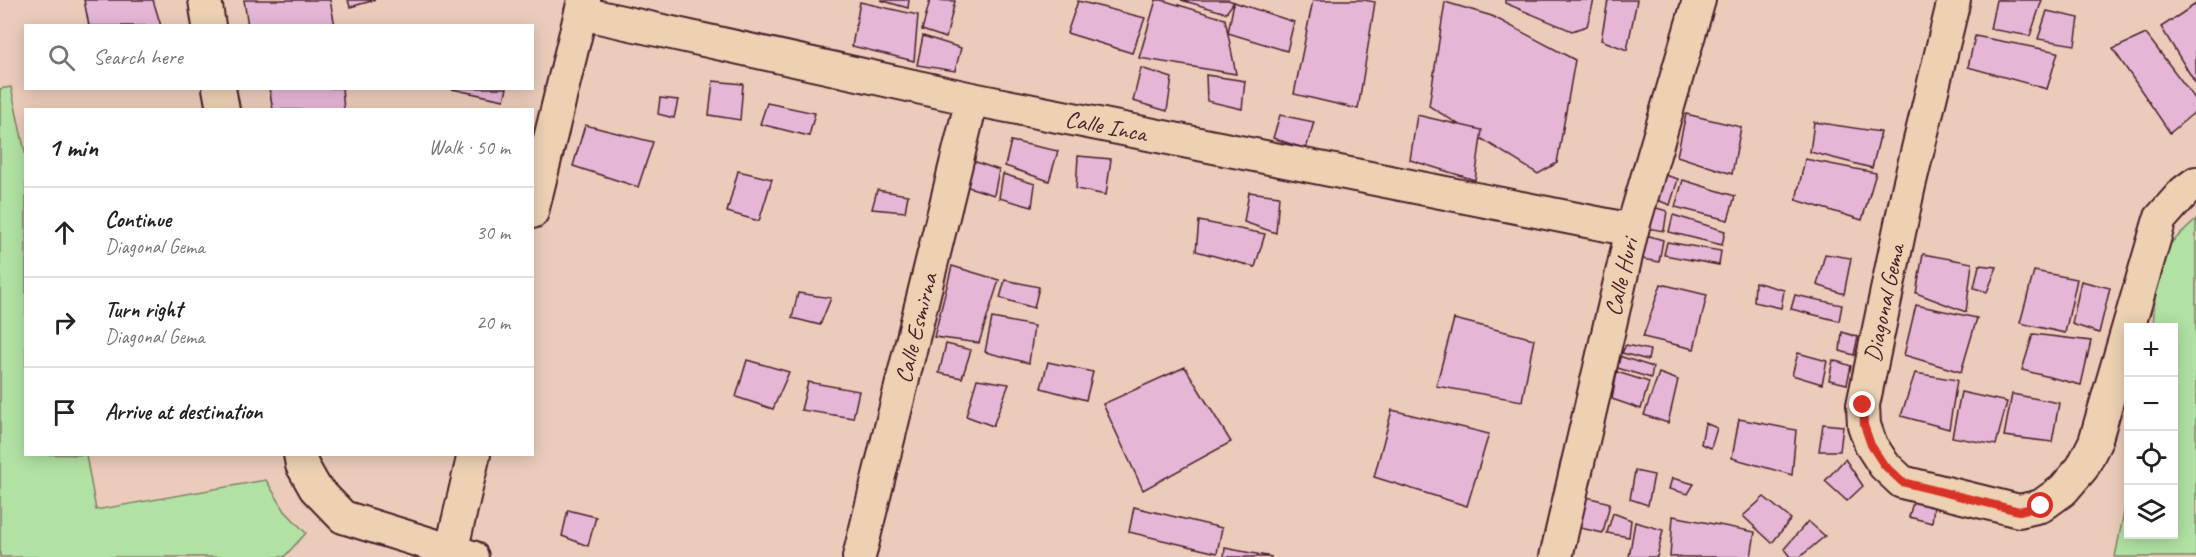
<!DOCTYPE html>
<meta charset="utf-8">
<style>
:root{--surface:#fff;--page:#f2f2f2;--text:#222;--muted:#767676;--line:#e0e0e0}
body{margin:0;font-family:Caveat,sans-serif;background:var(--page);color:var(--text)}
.controls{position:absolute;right:18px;bottom:18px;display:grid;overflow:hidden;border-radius:0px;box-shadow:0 3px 15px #0003}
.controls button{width:54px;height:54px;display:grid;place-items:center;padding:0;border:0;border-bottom:2px solid var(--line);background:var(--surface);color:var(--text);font:30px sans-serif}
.stop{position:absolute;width:18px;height:18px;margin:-14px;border:4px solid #d93025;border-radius:50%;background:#fff}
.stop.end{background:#d93025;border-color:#fff;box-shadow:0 2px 6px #0008}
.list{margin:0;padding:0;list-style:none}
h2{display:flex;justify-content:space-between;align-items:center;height:78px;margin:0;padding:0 24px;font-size:26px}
h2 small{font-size:20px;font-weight:400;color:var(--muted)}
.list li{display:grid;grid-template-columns:39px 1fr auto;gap:18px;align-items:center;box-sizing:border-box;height:90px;padding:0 24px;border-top:2px solid var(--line)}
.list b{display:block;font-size:22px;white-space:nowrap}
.list p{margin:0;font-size:20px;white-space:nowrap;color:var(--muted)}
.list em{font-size:20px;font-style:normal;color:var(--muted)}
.icon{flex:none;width:33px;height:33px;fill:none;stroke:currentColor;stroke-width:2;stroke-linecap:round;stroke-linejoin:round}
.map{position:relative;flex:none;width:2196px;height:557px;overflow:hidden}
.search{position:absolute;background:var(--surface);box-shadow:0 3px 15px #0003;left:24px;top:24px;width:510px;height:66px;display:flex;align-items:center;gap:15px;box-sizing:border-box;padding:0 21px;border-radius:0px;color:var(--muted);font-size:22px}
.panel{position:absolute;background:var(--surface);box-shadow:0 3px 15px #0003;left:24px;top:108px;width:510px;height:348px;border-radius:0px}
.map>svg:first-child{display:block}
</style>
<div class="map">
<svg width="2196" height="557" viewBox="0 0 2196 557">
<rect width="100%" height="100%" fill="#ebccba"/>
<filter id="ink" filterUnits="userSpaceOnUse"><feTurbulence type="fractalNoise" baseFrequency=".0167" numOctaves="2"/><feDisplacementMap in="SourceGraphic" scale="12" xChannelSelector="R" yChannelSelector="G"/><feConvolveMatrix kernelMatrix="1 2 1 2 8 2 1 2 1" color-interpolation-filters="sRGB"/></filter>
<g filter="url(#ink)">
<g fill="#b1e2a3" stroke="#7e8067" stroke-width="1.5">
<polygon points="11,87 26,157 26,454 86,455 96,510 266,480 285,511 306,533 284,557 0,557 0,89"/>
<polygon points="2196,220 2196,557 2115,557 2128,492 2128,534 2174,534 2174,328 2153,327 2158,255"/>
</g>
<g fill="#e6b6d7" stroke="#4a1f2b" stroke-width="1.5">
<polygon points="84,0 153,0 161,26 89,26"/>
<polygon points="244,0 330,0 335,26 248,26"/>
<polygon points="348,0 375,0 350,7"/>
<polygon points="880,0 909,0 908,8"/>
<polygon points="930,0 955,1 946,38 922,30"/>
<polygon points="1156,0 1162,0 1225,19 1236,74 1139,58"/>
<polygon points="1181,0 1228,0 1234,2 1226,13"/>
<polygon points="1313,0 1364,0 1375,2 1358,109 1294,94"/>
<polygon points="1505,0 1594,0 1587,26 1572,31 1505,3"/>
<polygon points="1608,0 1637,0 1627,50 1601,40"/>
<polygon points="1996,0 2042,0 2030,36 1990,29"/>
<polygon points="1078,1 1145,18 1132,53 1067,33"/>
<polygon points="860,2 918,15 914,61 852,46"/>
<polygon points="1234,2 1294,22 1287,51 1228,33"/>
<polygon points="1445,2 1492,16 1575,60 1557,163 1538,174 1429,106"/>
<polygon points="2196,4 2196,84 2161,27"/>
<polygon points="2047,11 2079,18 2075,45 2038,39"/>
<polygon points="2146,34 2196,100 2196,111 2170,133 2113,49"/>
<polygon points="923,36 961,48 955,71 917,65"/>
<polygon points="1975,36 2058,52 2047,89 1968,67"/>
<polygon points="1141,68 1172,78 1167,111 1133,101"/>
<polygon points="1206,75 1245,81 1242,109 1207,101"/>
<polygon points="713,81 743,84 740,120 709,115"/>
<polygon points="269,88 342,88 344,110 273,110"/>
<polygon points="447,88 507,88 504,100"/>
<polygon points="660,98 678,100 674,118 658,114"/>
<polygon points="767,103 815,113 809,136 760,124"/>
<polygon points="1686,114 1741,127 1732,174 1677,156"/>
<polygon points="1280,115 1314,122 1306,149 1273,138"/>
<polygon points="1417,115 1482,130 1475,180 1410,160"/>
<polygon points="1814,122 1881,132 1872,168 1810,152"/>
<polygon points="585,125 653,142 638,187 573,166"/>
<polygon points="1011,141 1058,151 1049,181 1005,166"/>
<polygon points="1078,156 1111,159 1106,195 1076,189"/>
<polygon points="1805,159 1876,173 1862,220 1796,200"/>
<polygon points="973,161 999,170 994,195 965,186"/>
<polygon points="738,171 772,179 759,221 727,212"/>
<polygon points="1658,173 1678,179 1670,205 1652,198"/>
<polygon points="1003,174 1035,184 1032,207 999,198"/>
<polygon points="1683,180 1735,196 1728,220 1675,207"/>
<polygon points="877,190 908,195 905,212 872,209"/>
<polygon points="1249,192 1279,196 1276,233 1244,222"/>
<polygon points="1650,206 1667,211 1664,231 1646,228"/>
<polygon points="1673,215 1725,231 1722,245 1669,232"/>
<polygon points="1199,221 1265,234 1255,267 1196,251"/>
<polygon points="1643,234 1663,240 1659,262 1636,258"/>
<polygon points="1667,242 1721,251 1719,265 1664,255"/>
<polygon points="1825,254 1851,258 1844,294 1817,285"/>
<polygon points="1923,254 1972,263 1966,312 1916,293"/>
<polygon points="1979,265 1997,267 1987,292 1974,288"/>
<polygon points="952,266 999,280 979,343 934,337"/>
<polygon points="2034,271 2077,279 2065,333 2020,323"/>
<polygon points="1005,280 1039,287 1034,308 1000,298"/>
<polygon points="2081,281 2110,288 2099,333 2072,324"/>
<polygon points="1755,282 1784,290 1781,308 1754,302"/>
<polygon points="1661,284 1707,295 1694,349 1643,337"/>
<polygon points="798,293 831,298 820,325 792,318"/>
<polygon points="1795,295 1842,305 1839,321 1791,309"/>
<polygon points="1916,305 1977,318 1961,372 1904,355"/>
<polygon points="992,318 1034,326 1029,363 985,352"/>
<polygon points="1454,319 1534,339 1522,401 1436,386"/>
<polygon points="1842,332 1858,337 1854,355 1840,351"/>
<polygon points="2033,334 2091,341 2081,385 2022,370"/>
<polygon points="946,344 971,350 962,378 939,373"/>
<polygon points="1626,345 1650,350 1648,360 1622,353"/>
<polygon points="1798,353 1827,361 1822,384 1792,375"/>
<polygon points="1616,355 1653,367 1651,378 1614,367"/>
<polygon points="747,360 789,372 773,409 736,397"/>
<polygon points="1833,360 1851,366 1847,384 1829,380"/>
<polygon points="1048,362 1093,372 1086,400 1041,388"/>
<polygon points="1185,367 1231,442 1143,490 1103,404"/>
<polygon points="1617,372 1649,382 1641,409 1612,399"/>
<polygon points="1659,373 1678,380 1668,423 1644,415"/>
<polygon points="1915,373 1957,380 1949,429 1901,416"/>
<polygon points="977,379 1009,384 993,426 966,416"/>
<polygon points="808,382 859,391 853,418 801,410"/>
<polygon points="1961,392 2007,402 1996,445 1952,437"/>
<polygon points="2012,394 2059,403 2052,442 2004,436"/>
<polygon points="1392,410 1489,434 1467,506 1374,477"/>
<polygon points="1739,419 1796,430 1792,475 1732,458"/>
<polygon points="1705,423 1717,428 1711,448 1701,444"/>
<polygon points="1823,424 1843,426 1840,451 1819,451"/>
<polygon points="1845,459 1863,486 1847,501 1825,481"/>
<polygon points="1635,471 1654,475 1648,505 1630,499"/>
<polygon points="1672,478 1694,484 1688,494 1669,489"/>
<polygon points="1579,495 1610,503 1603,533 1576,527"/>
<polygon points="1764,497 1791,519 1772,543 1743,516"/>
<polygon points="1913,502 1934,505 1932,523 1909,517"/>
<polygon points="1134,507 1222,528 1217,553 1129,532"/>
<polygon points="568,510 596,517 588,546 562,536"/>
<polygon points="1613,513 1631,520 1629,537 1607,533"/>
<polygon points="1673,516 1755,532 1751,557 1670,557"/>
<polygon points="1808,521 1825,536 1800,557 1790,557 1784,549"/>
<polygon points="1635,522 1663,530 1657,557 1629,557"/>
<polygon points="1225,548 1272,557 1224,557"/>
</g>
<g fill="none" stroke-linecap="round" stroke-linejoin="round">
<defs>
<g id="minor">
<polyline points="205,0 209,26"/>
<polyline points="1954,0 1908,190 1863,405 1864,425 1871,445 1884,465 1902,482 2019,511 2041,506 2063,490 2082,468 2095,442 2160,219 2184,192 2196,183"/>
<polyline points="581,13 972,99 1632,230"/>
<polyline points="219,88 223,110"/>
<polyline points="532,212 584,0"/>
<polyline points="300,454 302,465 315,488 343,517 472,557"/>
<polyline points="451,552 474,454"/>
<polyline points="859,557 972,99"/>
<polyline points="1556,557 1632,230 1699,0"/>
</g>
</defs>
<use href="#minor" stroke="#4a1f2b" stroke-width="36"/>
<use href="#minor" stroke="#ecd1b3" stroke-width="32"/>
</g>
</g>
<g fill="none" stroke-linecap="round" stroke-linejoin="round" filter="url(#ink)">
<polyline stroke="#d93025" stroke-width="8" points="1863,405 1864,425 1871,445 1884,465 1902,482 2019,511 2041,506"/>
</g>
<g text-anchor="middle" stroke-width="6" stroke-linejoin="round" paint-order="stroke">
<g font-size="24" fill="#4a1f2b" stroke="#ecd1b3">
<text transform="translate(1106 126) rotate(11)" y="8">Calle Inca</text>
<text transform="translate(1621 277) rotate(-77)" y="8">Calle Huri</text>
<text transform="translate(1884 303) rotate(-78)" y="8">Diagonal Gema</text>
<text transform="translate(916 328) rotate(-76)" y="8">Calle Esmirna</text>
</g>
</g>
</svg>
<div class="controls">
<button>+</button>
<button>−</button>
<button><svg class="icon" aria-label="locate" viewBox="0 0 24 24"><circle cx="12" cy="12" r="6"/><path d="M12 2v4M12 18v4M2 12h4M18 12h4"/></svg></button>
<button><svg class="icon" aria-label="layers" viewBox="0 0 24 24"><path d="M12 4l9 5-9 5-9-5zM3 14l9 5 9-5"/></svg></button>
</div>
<div class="stop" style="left:2041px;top:506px"></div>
<div class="stop end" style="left:1863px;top:405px"></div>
<div class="search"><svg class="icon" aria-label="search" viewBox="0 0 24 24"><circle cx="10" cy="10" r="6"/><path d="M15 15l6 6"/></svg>Search here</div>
<section class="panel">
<h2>1 min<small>Walk · 50 m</small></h2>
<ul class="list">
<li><svg class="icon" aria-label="ahead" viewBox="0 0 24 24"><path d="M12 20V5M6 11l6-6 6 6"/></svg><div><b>Continue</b><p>Diagonal Gema</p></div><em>30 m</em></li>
<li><svg class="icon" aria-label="right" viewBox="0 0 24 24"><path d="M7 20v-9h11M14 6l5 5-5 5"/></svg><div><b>Turn right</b><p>Diagonal Gema</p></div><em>20 m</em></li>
<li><svg class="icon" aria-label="arrive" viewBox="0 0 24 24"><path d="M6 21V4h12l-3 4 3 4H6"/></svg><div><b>Arrive at destination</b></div></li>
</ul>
</section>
</div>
